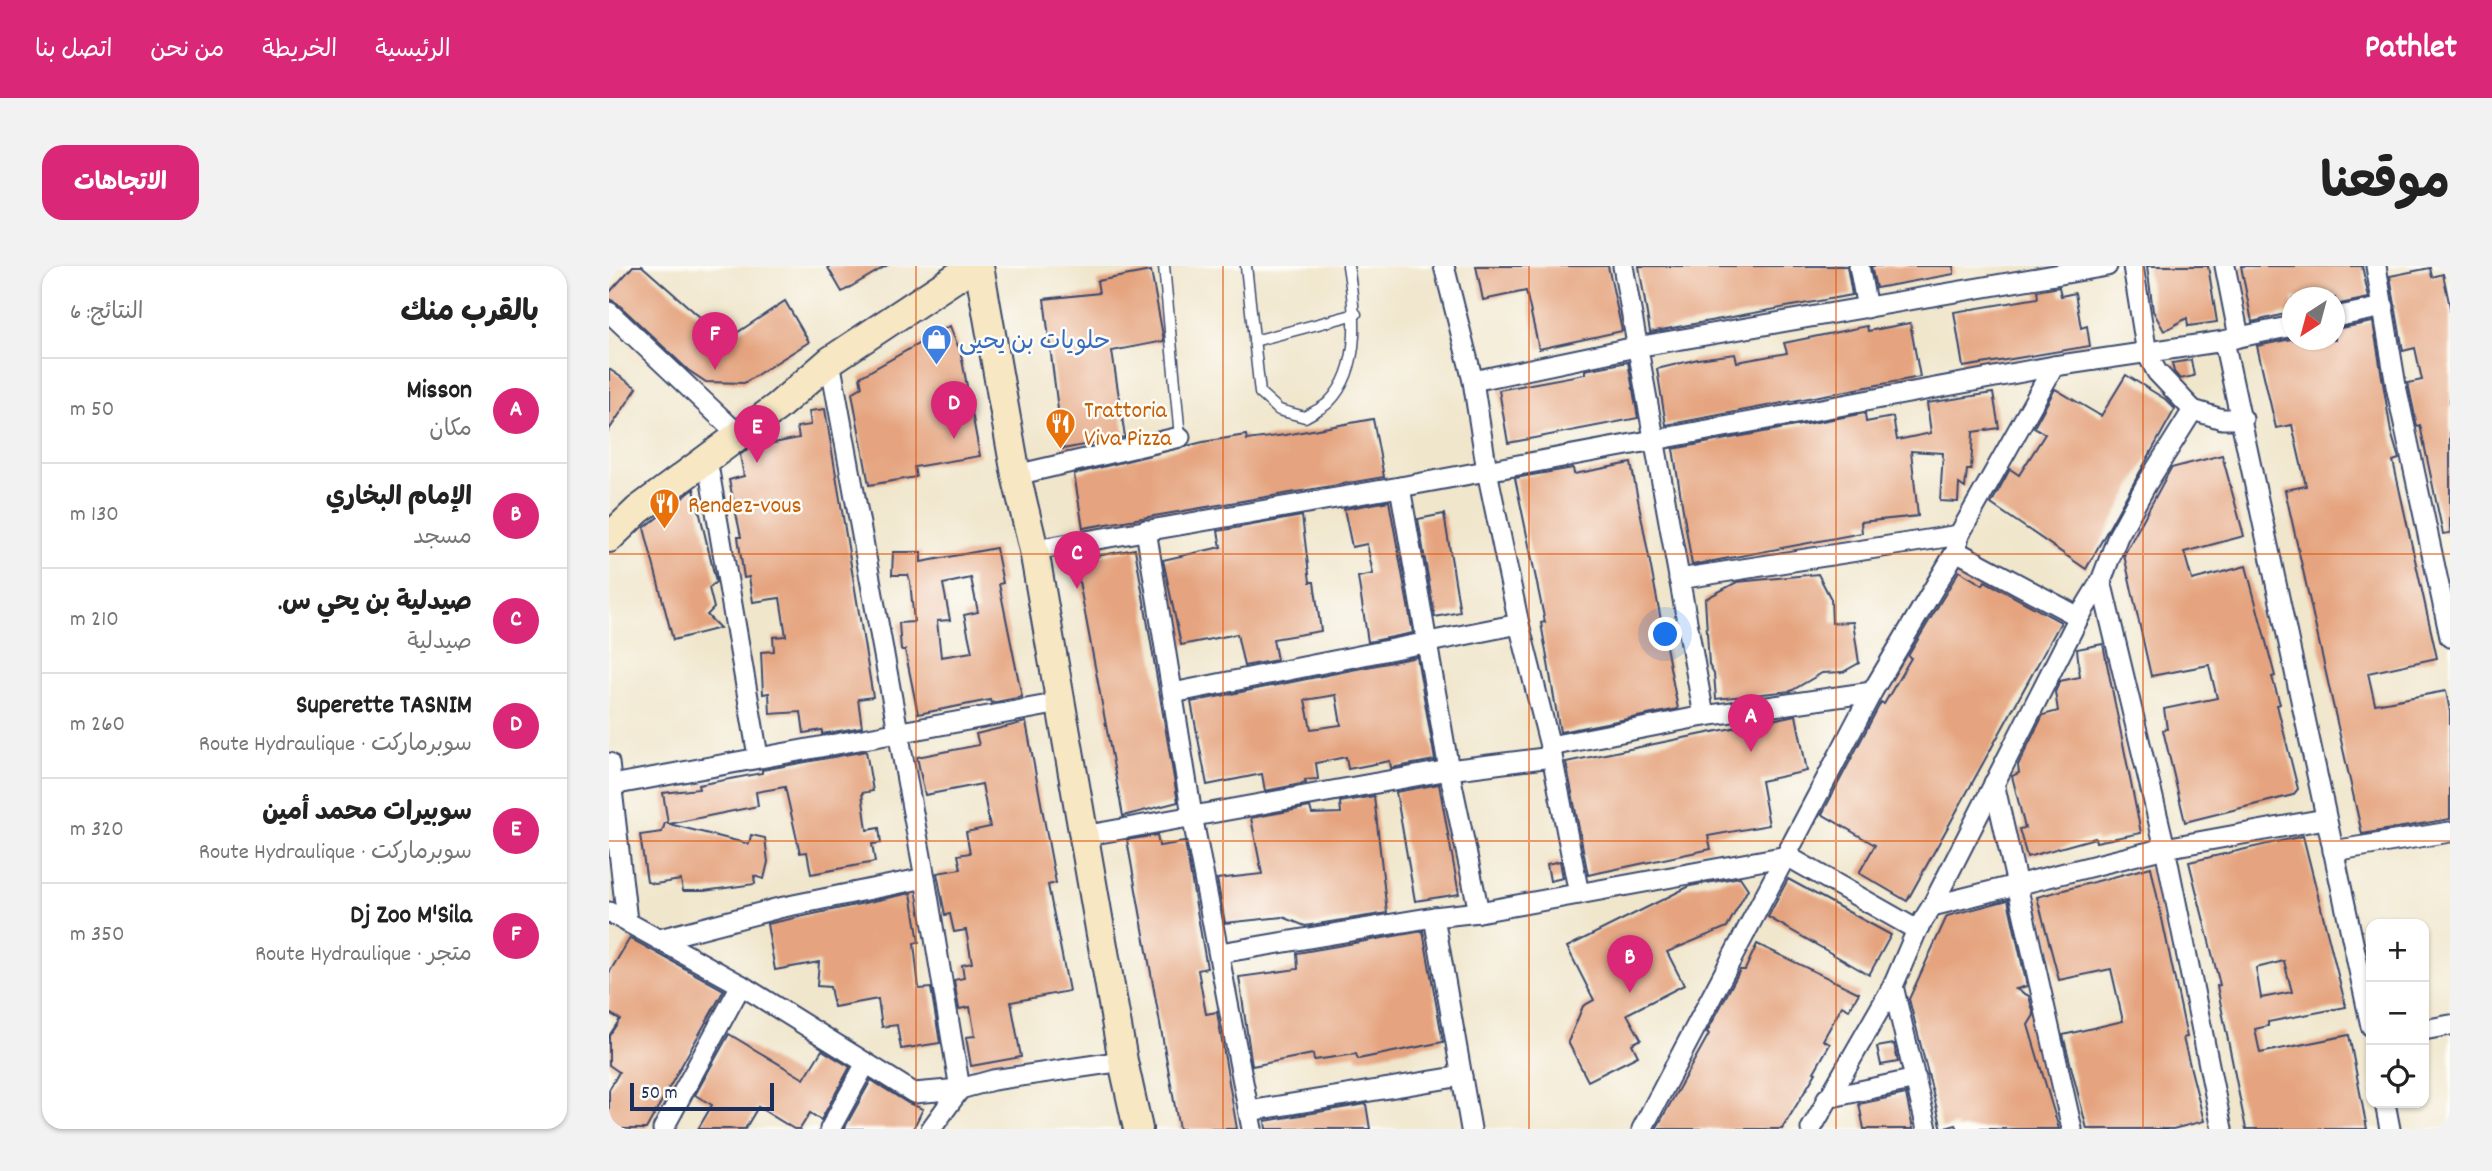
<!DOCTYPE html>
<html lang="ar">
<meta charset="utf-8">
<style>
:root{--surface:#fff;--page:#f2f2f2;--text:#222;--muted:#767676;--line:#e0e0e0;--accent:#db2777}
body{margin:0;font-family:Dekko,"Playpen Sans Arabic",sans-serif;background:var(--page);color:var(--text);direction:rtl}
.controls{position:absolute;right:21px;bottom:21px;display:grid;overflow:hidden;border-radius:14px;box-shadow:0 2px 5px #0004}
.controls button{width:63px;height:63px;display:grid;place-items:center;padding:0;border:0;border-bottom:2px solid var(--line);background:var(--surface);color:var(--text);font:35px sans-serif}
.compass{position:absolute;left:1673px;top:21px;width:63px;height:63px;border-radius:50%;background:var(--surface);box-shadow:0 2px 5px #0004;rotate:216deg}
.scale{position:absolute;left:21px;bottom:18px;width:144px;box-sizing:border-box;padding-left:7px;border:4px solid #1b2f5e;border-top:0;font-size:19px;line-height:24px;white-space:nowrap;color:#1b2f5e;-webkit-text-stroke:5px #fdfcf7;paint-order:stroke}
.you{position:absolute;left:1057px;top:369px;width:24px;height:24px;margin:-18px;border:5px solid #fff;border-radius:50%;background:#1a73e8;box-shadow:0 0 0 10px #1a73e833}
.badge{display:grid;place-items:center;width:46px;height:46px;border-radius:50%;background:var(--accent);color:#fff;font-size:23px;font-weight:700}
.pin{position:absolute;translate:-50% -58px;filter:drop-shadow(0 2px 4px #0008)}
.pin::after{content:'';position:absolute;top:37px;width:24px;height:21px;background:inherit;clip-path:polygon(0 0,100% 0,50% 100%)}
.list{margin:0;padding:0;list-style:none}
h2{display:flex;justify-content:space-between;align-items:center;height:91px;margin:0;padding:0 28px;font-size:30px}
h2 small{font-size:23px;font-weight:400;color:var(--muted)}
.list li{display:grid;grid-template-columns:46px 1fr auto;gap:21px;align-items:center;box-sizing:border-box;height:105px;padding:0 28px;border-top:2px solid var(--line)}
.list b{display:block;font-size:26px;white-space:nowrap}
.list p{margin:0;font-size:23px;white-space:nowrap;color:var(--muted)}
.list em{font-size:23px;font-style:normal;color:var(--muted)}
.icon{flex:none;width:38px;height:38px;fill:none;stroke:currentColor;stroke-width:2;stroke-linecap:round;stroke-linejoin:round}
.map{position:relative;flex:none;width:1841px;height:863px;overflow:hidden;direction:ltr;border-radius:21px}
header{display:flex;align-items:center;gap:42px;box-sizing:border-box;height:98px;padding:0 35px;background:var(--accent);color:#fff}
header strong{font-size:33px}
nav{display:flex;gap:38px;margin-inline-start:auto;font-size:24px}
.intro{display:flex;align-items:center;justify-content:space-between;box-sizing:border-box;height:168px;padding:0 42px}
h1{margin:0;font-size:49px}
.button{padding:18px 32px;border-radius:21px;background:var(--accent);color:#fff;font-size:24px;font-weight:700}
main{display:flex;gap:42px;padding:0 42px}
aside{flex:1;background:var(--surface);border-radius:21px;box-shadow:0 2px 5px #0004}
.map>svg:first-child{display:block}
</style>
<header>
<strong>Pathlet</strong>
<nav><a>الرئيسية</a><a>الخريطة</a><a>من نحن</a><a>اتصل بنا</a></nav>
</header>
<div class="intro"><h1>موقعنا</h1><a class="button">الاتجاهات</a></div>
<main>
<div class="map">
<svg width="1841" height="863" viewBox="0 0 1841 863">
<rect width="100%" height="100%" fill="#fdfcf7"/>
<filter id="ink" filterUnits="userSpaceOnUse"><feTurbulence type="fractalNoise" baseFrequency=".0143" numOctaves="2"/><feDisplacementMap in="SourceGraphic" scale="14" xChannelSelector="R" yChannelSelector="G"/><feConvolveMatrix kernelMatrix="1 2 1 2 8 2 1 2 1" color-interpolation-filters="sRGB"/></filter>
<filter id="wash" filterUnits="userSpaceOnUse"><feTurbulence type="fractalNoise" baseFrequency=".00686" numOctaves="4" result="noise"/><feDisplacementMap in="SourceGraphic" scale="28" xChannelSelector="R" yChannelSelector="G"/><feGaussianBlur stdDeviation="1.57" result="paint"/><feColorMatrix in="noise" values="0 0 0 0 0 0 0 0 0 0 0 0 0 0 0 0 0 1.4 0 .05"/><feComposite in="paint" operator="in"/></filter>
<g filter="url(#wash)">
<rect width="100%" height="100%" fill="#f0e6cc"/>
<g id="blocks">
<g fill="#e5a47f" fill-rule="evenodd">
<polygon points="24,0 33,0 117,74 176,35 200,76 135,117 97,116 79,104 8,37 0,33 0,27"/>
<polygon points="218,0 277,0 233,26"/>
<polygon points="867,0 999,0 1013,65 930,83 917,25 874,34"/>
<polygon points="1030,0 1238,0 1243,29 1041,66"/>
<polygon points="1262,0 1345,0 1345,8 1267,22"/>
<polygon points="1538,0 1599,0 1608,56 1579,60 1578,52 1555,65 1544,45"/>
<polygon points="1632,0 1753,0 1760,32 1726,39 1726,32 1684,32 1684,46 1643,56"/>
<polygon points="1821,2 1823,11 1834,8 1841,41 1841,267 1834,268 1811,159 1808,160 1799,117 1813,114 1806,82 1794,85 1781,10"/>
<polygon points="542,5 555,75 503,85 516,171 454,183 435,33 490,27 488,15"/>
<polygon points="1450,21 1452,30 1466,27 1472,62 1478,60 1481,80 1354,101 1345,46 1429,32 1428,25"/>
<polygon points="1764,56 1782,166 1790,193 1784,195 1828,392 1759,407 1766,438 1837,425 1841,446 1841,553 1753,568 1676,224 1697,220 1683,159 1667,162 1648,80 1682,73 1726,74 1726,63"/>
<polygon points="1301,57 1311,111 1057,159 1048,103 1089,93 1126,88 1128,96 1178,87 1175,77 1258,60 1259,65"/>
<polygon points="341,60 352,88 371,190 305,201 307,211 260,219 243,127 253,121 251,111"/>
<polygon points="1582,94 1585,110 1571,113 1565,106 1563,97"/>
<polygon points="1019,96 1029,152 899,177 890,124 976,108 976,104"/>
<polygon points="0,103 28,122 0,164"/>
<polygon points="1517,109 1556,133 1566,143 1477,303 1382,238 1401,203 1410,209 1436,168 1425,161 1446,123 1492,150"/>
<polygon points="1384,127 1390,162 1364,166 1362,204 1358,204 1356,222 1350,218 1349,236 1331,235 1334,187 1302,185 1309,250 1252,256 1253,267 1083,299 1064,183 1256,147 1257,156 1284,151 1288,174 1322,167 1318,137"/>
<polygon points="216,143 264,431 249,433 253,461 213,468 213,464 195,467 192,446 161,448 160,427 154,428 152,386 165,385 164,371 177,370 171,332 144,336 140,311 135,312 129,271 132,271 120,214 135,210 131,189 140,182 190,172 188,161 202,159 200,145"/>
<polygon points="764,153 775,211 474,262 465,208 594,176 637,169 638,174 676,169"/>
<polygon points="1613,189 1635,270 1575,286 1583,314 1637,300 1666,410 1663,411 1671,438 1668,439 1689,523 1684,529 1576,556 1554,464 1558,463 1555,443 1608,432 1600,399 1542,410 1515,289 1562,202"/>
<polygon points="1022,197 1069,443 951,466 932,357 936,356 906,212 964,202 965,208"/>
<polygon points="85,223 107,316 100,322 105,342 98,349 111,362 64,374 35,262"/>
<polygon points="780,235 804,367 759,376 749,311 764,308 758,278 743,281 735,243"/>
<polygon points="835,248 851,346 826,351 809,253"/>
<polygon points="693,250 701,316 705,316 712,365 664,373 668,394 635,400 628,368 572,379 554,294 612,281 609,265"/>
<path d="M 387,282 L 394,317 L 390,318 L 413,431 L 382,437 L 381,434 L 309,448 L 296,384 L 292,384 L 290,357 L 305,356 L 301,315 L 299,309 L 283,309 L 284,286 L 312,286 L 312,296 ZM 362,312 L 369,346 L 355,349 L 363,386 L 332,391 L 328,355 L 341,354 L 334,318 Z"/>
<polygon points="526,283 569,536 514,550 466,294"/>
<polygon points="1350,305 1374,319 1376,315 1452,356 1298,635 1250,607 1266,579 1213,548 1272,436 1275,438 1302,392 1299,390"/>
<polygon points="1209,308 1222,333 1223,357 1244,356 1250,397 1234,406 1213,407 1182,425 1107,433 1105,408 1100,399 1096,333 1128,316"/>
<polygon points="1494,378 1532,567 1487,576 1486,572 1418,591 1410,563 1416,562 1403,510 1410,507 1409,499 1434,449 1449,445 1446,426 1451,415 1471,411 1468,383"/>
<path d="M 808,391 L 826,494 L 782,502 L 781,495 L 739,503 L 737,491 L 707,497 L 709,513 L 696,514 L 697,517 L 656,525 L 653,508 L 598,519 L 582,436 ZM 727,429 L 732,459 L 702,463 L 696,434 Z"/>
<polygon points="1187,449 1198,505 1152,515 1160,559 1099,570 1102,583 979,609 957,496"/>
<polygon points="417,456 447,617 439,619 460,725 402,736 412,791 362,800 357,771 366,770 361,741 350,743 345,714 355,712 353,699 363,697 357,664 345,666 341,648 336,649 328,607 352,603 349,589 361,587 357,566 381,561 373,518 316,529 308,491 370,479 367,468"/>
<polygon points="257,485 264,525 253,527 258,564 270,562 272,577 263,578 266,596 202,608 198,586 191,587 176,521 147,526 149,540 60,558 140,578 142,569 156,572 159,596 155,613 145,610 146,618 95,625 74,625 72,614 46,618 38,616 31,569 53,566 56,557 59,557 54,527 90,523 89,519 153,507 153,504"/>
<polygon points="830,518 850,628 806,635 787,526"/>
<polygon points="765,530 778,647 696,660 674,651 616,657 608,613 653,608 642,552 701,541 703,548 732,547 731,536"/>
<polygon points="548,569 550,580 576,576 598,702 589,704 597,748 608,746 628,863 570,863 518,574"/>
<path d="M 1694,570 L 1737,741 L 1659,756 L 1659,760 L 1646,763 L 1651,787 L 1740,769 L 1758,863 L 1637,863 L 1608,720 L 1611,719 L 1580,596 ZM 1675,695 L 1683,726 L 1652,732 L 1647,702 Z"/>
<polygon points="951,595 954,612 941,615 938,598"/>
<polygon points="1542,601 1578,771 1574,772 1595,855 1564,863 1478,863 1454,769 1514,755 1502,703 1450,714 1428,631"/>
<polygon points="1131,611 1139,623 1118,661 1058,686 1075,719 1018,748 1032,773 1023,778 1029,790 979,815 959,776 974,740 985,734 958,681 1081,620"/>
<polygon points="1179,613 1282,669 1260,709 1159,651"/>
<polygon points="302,627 310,676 305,677 310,723 322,722 331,777 292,783 288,759 273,761 269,733 225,741 221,721 208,720 210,696 166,704 158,658"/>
<polygon points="1399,634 1418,720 1407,723 1420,730 1425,749 1419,759 1450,863 1349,863 1347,859 1333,863 1300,733 1338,650"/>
<polygon points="814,665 834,776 749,793 747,788 705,794 704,788 643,800 630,711 689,703 688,687"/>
<polygon points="21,672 115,724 37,863 0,863 0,824 10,806 0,799 0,770 11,753 0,747 0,707"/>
<polygon points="1148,678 1250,727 1240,744 1233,740 1214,774 1221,778 1205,806 1207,807 1173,863 1047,863 1100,768 1098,766 1131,704 1136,704"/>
<polygon points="120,768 195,813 213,784 241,801 212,854 201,847 191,863 185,863 149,841 136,863 89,863 103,839 86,829"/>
<polygon points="1285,778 1289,796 1272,799 1268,781"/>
<polygon points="262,814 299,837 314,843 304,863 235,863"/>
<polygon points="1297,828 1304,863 1255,863 1250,838"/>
<polygon points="757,838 761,863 657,863 656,855"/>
</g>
</g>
</g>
<g filter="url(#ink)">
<use href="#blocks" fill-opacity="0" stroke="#3b4a6e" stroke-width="2"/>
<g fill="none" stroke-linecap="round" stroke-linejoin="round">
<defs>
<g id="service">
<polyline points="555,0 571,171"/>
<path d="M 637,0 L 651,127 L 670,144 L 696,151 C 704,146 714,142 720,136 C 754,101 746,43 739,0"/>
<polyline points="645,75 747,48"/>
</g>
<g id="minor">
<polyline points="835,0 864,115 878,205 910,358 941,480 970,628"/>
<polyline points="1014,0 1095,450"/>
<polyline points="1250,0 1258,42"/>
<polyline points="1524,0 1538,88 1548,106 1584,144"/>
<polyline points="1767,0 1787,120 1841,371"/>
<polyline points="0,46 129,168"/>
<polyline points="1726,51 1775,41"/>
<polyline points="1630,71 1684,60"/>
<polyline points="1615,75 1762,760"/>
<polyline points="221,95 316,612 351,823 322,863"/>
<polyline points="864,115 1027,81 1498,0"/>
<polyline points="98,193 149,490"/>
<polyline points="407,209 571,171"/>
<polyline points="791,221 840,504 870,646"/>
<polyline points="537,264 583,549 643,863"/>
<polyline points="425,284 791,221 1445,100 1615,75 1630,71 1616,0"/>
<polyline points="1347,285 1470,351"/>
<polyline points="1070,313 1350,269"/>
<polyline points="1492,315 1556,582 1613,863"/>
<polyline points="564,427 910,358"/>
<polyline points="941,480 1095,450 1263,426"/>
<polyline points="0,497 18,655"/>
<polyline points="1385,517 1463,863"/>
<polyline points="3,519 451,437"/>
<polyline points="474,570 840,504 943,491"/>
<polyline points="1724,585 1841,566"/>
<polyline points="1323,640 1556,582 1716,553"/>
<polyline points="0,646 132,719 305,827 351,823 384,814 514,795"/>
<polyline points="825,651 862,863"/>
<polyline points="51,673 170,642 316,612"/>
<polyline points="611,687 825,651 870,646 1178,590 1308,664"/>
<polyline points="1284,720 1318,863"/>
<polyline points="1815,764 1841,759"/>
<polyline points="1218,832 1307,813"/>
<polyline points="1776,837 1781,863"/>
<polyline points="640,845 853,810"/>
<polyline points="54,863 132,719"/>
<polyline points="221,863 256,799"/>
<polyline points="1033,863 1263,426 1347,285 1350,269 1445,100"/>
<polyline points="1202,863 1284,720 1308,664 1323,640 1470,351 1492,315 1509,270 1537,219 1584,144 1613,153 1634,153"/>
</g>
<g id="secondary">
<polyline points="370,0 407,209 425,284 514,795 529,863"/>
<polyline points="0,272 29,244 168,141 221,95 364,0"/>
</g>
</defs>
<use href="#service" stroke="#3b4a6e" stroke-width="13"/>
<use href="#minor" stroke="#3b4a6e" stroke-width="23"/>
<use href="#secondary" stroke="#3b4a6e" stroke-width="32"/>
<use href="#service" stroke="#fff" stroke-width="10"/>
<use href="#minor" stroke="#fff" stroke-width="19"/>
<use href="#secondary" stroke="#f7e8c3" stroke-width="28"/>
</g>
</g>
<path fill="none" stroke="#de5710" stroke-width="2" stroke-opacity="0.55" d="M 307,0 L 307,863M 614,0 L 614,863M 920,0 L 920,863M 1227,0 L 1227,863M 1534,0 L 1534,863M 0,288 L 1841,288M 0,575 L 1841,575"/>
<defs>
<symbol id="shop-pin" viewBox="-11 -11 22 30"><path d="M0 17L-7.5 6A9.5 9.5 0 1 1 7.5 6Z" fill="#3f7fe0" stroke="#fdfcf7"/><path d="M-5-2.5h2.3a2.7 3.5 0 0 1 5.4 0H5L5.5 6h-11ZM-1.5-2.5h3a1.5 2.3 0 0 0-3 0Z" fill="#fff"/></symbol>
<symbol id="restaurant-pin" viewBox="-11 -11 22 30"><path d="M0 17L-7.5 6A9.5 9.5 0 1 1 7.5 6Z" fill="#e8710a" stroke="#fdfcf7"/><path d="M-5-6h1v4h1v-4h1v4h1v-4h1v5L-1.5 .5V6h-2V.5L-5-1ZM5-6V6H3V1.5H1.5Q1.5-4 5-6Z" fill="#fff"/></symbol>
</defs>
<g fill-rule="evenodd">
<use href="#shop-pin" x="310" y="56" width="35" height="47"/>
<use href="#restaurant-pin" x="434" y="140" width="35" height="47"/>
<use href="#restaurant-pin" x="38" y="220" width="35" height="47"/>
</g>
<g text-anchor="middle" stroke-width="5" stroke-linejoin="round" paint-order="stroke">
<g font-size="24" fill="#366cbe" stroke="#fdfcf7" text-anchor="start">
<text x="350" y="82">حلويات بن يحيى</text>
</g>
<g font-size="24" fill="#c56008" stroke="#fdfcf7" text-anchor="start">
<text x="475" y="151">Trattoria<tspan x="475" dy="28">Viva Pizza</tspan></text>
<text x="79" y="246">Rendez-vous</text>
</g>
</g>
</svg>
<div class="controls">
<button>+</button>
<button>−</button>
<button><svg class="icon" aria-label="locate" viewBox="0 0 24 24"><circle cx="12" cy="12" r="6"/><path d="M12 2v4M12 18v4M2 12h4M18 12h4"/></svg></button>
</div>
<svg class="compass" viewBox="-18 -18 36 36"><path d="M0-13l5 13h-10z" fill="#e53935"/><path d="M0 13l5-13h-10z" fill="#767676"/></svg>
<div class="scale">50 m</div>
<div class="you"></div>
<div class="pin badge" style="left:1142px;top:486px">A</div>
<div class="pin badge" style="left:1021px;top:727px">B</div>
<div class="pin badge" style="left:468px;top:323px">C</div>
<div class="pin badge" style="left:345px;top:173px">D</div>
<div class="pin badge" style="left:148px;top:197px">E</div>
<div class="pin badge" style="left:106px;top:104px">F</div>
</div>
<aside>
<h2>بالقرب منك<small>النتائج: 6</small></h2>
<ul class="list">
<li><span class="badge">A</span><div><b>Misson</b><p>مكان</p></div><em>50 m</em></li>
<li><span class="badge">B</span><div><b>الإمام البخاري</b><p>مسجد</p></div><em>130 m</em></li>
<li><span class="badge">C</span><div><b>صيدلية بن يحي س.</b><p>صيدلية</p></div><em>210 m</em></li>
<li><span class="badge">D</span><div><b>Superette TASNIM</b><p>سوبرماركت · Route Hydraulique</p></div><em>260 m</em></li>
<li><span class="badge">E</span><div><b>سوبيرات محمد أمين</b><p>سوبرماركت · Route Hydraulique</p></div><em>320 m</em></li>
<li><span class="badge">F</span><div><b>Dj Zoo M'Sila</b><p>متجر · Route Hydraulique</p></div><em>350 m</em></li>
</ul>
</aside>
</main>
